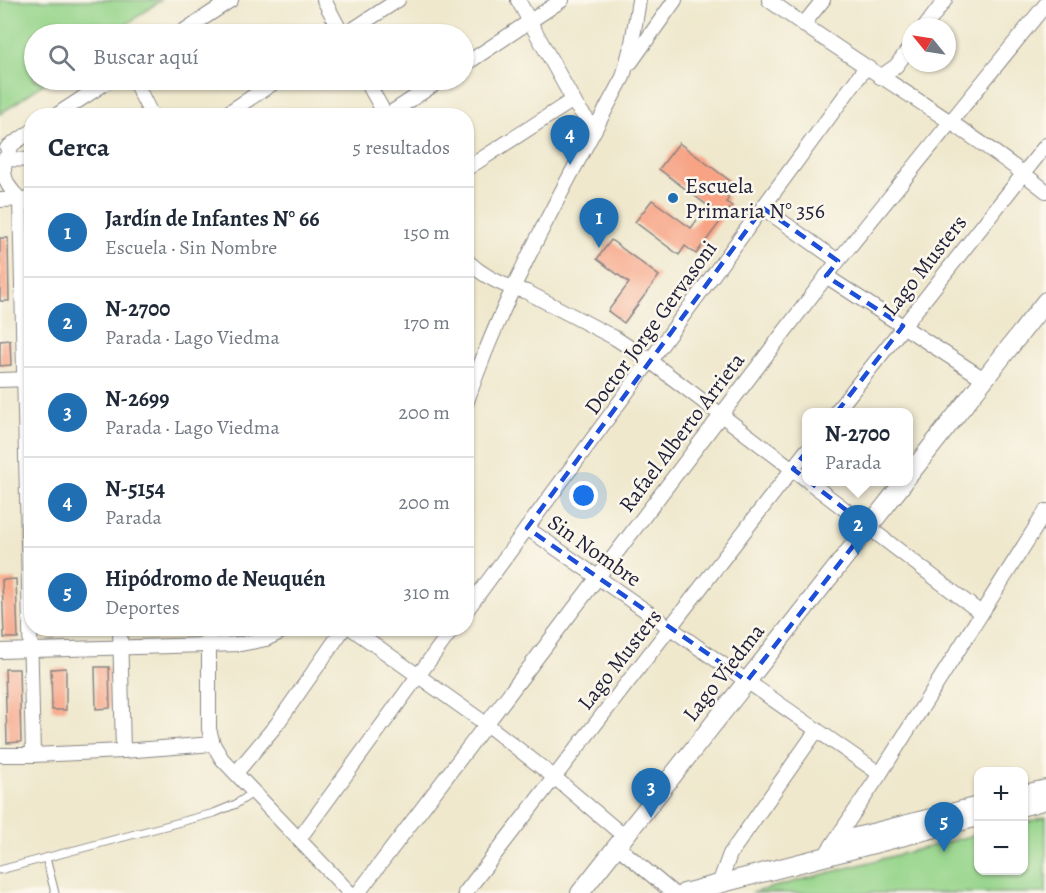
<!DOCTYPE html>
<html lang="es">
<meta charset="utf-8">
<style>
:root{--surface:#fff;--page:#f6f6f7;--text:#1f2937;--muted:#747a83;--line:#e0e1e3;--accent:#1f6fb2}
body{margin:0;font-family:Alegreya,serif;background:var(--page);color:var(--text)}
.controls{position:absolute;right:18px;bottom:18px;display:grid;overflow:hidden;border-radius:12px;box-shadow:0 2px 4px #0004}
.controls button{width:54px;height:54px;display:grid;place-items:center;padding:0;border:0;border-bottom:2px solid var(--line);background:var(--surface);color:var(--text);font:30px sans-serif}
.compass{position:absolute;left:902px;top:18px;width:54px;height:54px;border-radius:50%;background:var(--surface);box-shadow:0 2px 4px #0004;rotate:300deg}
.you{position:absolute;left:584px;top:496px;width:21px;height:21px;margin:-15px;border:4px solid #fff;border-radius:50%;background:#1a73e8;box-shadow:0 0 0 9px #1a73e833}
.badge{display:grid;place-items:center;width:39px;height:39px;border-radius:50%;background:var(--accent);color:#fff;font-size:20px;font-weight:700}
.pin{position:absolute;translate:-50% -50px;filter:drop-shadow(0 2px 3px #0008)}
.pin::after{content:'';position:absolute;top:32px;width:21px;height:18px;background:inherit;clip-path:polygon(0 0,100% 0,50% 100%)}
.popup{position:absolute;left:802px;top:408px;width:111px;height:78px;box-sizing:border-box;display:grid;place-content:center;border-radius:12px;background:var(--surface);filter:drop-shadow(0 2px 4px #0005);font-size:20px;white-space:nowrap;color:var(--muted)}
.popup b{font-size:22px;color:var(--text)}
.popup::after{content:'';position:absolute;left:50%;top:100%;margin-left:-12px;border:12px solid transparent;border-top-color:var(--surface)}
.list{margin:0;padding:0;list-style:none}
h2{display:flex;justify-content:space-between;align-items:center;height:78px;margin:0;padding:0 24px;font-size:26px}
h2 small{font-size:20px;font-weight:400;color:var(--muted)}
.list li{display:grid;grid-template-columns:39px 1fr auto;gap:18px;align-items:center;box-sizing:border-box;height:90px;padding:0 24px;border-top:2px solid var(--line)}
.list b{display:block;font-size:22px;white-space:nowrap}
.list p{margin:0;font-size:20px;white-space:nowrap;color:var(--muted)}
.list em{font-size:20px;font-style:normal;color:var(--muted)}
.icon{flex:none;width:33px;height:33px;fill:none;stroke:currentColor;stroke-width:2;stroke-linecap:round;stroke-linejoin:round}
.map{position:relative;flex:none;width:1046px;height:893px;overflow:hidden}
.search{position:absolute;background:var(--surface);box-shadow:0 2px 4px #0004;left:24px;top:24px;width:450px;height:66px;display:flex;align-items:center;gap:15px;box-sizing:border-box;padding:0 21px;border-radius:33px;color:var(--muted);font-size:22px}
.panel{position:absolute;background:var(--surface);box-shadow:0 2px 4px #0004;left:24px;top:108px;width:450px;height:528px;border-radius:24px}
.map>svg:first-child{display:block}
</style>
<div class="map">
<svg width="1046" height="893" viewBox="0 0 1046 893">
<rect width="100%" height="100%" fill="#fbf7ec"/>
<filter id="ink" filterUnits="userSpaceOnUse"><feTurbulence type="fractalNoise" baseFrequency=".0167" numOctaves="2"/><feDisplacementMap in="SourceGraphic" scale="12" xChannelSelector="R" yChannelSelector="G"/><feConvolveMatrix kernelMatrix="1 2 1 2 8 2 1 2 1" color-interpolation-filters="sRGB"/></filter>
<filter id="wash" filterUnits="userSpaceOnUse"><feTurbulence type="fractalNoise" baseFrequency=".008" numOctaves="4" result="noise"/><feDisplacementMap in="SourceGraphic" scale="24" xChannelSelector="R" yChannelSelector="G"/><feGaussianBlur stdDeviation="1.35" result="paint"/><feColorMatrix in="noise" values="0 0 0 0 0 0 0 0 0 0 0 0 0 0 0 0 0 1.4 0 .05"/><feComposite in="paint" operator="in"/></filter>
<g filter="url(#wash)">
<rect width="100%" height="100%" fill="#efe8cd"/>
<g fill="#95d48a" stroke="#5c7b62" stroke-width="1.5">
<polygon points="0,0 161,0 113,34 34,34 34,80 49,80 0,114"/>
<polygon points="1046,817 1046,893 751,893 978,834 978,870 1024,870 1024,823"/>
</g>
<g id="blocks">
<g fill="#f7a384">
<polygon points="679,143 733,183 724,195 729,198 726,202 732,206 696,254 685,246 679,255 635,222 652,200 691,228 708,206 659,169"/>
<polygon points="0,238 8,238 9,301 0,301"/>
<polygon points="611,240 659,276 624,323 608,311 629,283 597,259"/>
<polygon points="10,340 11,365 0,366 0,341"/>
<polygon points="16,579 18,638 4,638 2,580"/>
<polygon points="95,667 109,667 110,708 96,709"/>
<polygon points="66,668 66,710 52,710 51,669"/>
<polygon points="5,669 19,669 21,742 7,743"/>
</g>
</g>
</g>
<g filter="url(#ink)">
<use href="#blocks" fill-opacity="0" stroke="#888584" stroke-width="1.5"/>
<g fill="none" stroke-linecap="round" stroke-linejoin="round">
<defs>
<g id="lane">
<polyline points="46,858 55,893"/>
<polyline points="0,870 214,813 236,804 254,792"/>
</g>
<g id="street">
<polyline points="324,0 342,34"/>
<polyline points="518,0 577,107 595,129"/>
<path d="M 769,0 C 860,67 958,121 1046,191"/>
<polyline points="803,25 823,0"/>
<polyline points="925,27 945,0"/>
<polyline points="179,34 231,0"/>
<polyline points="346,34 398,0"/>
<polyline points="631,62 675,0"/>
<polyline points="464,65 562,0"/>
<polyline points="880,77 896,66 911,46"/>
<polyline points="134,80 152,116"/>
<polyline points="366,80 386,116"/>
<polyline points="55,116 110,80"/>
<polyline points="223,116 278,80"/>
<polyline points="386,116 441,80"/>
<path d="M 13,143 C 0,166 0,181 20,199 L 33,755"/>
<polyline points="7,148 32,131"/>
<polyline points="4,159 32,160"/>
<polyline points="466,169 573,100"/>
<polyline points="0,200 32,199"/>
<polyline points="763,208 838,261"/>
<path d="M 466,260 C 483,276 505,287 527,292 L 615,338 L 650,361 L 807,480"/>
<polyline points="826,276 984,379"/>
<polyline points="0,380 32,379"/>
<path d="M 466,404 C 505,289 566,184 623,77 L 632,43 L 639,0"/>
<polyline points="836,412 1046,145"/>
<polyline points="809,482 981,613"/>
<polyline points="527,528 880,774"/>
<polyline points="466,611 866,67"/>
<polyline points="120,628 123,751"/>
<polyline points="209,628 209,729 213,744 222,759 350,893"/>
<polyline points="351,628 486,724 554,777 625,837"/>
<polyline points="0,651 241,644 266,639 289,628"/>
<polyline points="0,755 33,755 123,751 213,744"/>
<polyline points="236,773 277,724 344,628"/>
<polyline points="1024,792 1046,787"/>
<polyline points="299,839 453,628"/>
<polyline points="836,840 978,804"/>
<polyline points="617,846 673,893"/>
<polyline points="824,857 880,774 1046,511"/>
<polyline points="719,884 730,854 817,730"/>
<polyline points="358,893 838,261 1046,4"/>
<polyline points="465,893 807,450"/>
</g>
<g id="secondary">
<polyline points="909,475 1046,301"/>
<polyline points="1024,806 1046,800"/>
<polyline points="580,893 904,482"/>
<polyline points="684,893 978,817"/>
</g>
</defs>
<use href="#lane" stroke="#888584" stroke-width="9"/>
<use href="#street" stroke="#888584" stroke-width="16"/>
<use href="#secondary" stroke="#888584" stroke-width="20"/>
<use href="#lane" stroke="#fff" stroke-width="7"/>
<use href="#street" stroke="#fff" stroke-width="14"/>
<use href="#secondary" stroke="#fff" stroke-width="18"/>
</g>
</g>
<path fill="none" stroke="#1d4ed8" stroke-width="4.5" stroke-dasharray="12 8" stroke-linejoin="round" d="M 763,208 L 838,261 L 826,276 L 903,326 L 793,469 L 868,527 L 747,681 L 527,528 Z"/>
<circle fill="#1f6fb2" stroke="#fbf7ec" stroke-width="2" cx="673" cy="198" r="6"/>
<g text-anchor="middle" stroke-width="5" stroke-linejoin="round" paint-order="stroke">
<g font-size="22" fill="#22223b" stroke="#fbf7ec" text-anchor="start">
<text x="685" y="193">Escuela<tspan x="685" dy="25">Primaria N° 356</tspan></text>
</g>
<g font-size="22" fill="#22223b" stroke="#fbf7ec">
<text transform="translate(924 265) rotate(-52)" y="8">Lago Musters</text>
<text transform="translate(650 327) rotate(-54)" y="8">Doctor Jorge Gervasoni</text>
<text transform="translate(681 432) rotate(-53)" y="8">Rafael Alberto Arrieta</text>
<text transform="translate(595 550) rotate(35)" y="8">Sin Nombre</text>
<text transform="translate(619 659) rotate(-52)" y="8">Lago Musters</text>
<text transform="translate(723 672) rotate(-52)" y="8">Lago Viedma</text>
</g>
</g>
</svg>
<div class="controls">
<button>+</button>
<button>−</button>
</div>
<svg class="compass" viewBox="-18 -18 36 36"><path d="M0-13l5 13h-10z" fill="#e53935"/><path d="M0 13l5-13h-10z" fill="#747a83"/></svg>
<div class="you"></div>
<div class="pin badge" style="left:599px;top:248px">1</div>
<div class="pin badge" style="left:858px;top:555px">2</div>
<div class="popup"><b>N-2700</b>Parada</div>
<div class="pin badge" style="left:651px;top:818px">3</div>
<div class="pin badge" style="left:570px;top:165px">4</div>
<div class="pin badge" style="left:944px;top:852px">5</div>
<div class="search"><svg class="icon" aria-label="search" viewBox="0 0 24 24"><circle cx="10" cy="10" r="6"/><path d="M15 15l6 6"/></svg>Buscar aquí</div>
<section class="panel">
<h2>Cerca<small>5 resultados</small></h2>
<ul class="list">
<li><span class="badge">1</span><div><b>Jardín de Infantes N° 66</b><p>Escuela · Sin Nombre</p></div><em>150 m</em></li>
<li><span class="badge">2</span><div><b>N-2700</b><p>Parada · Lago Viedma</p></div><em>170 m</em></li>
<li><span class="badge">3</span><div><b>N-2699</b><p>Parada · Lago Viedma</p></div><em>200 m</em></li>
<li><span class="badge">4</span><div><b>N-5154</b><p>Parada</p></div><em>200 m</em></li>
<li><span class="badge">5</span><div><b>Hipódromo de Neuquén</b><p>Deportes</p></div><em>310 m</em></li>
</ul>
</section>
</div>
